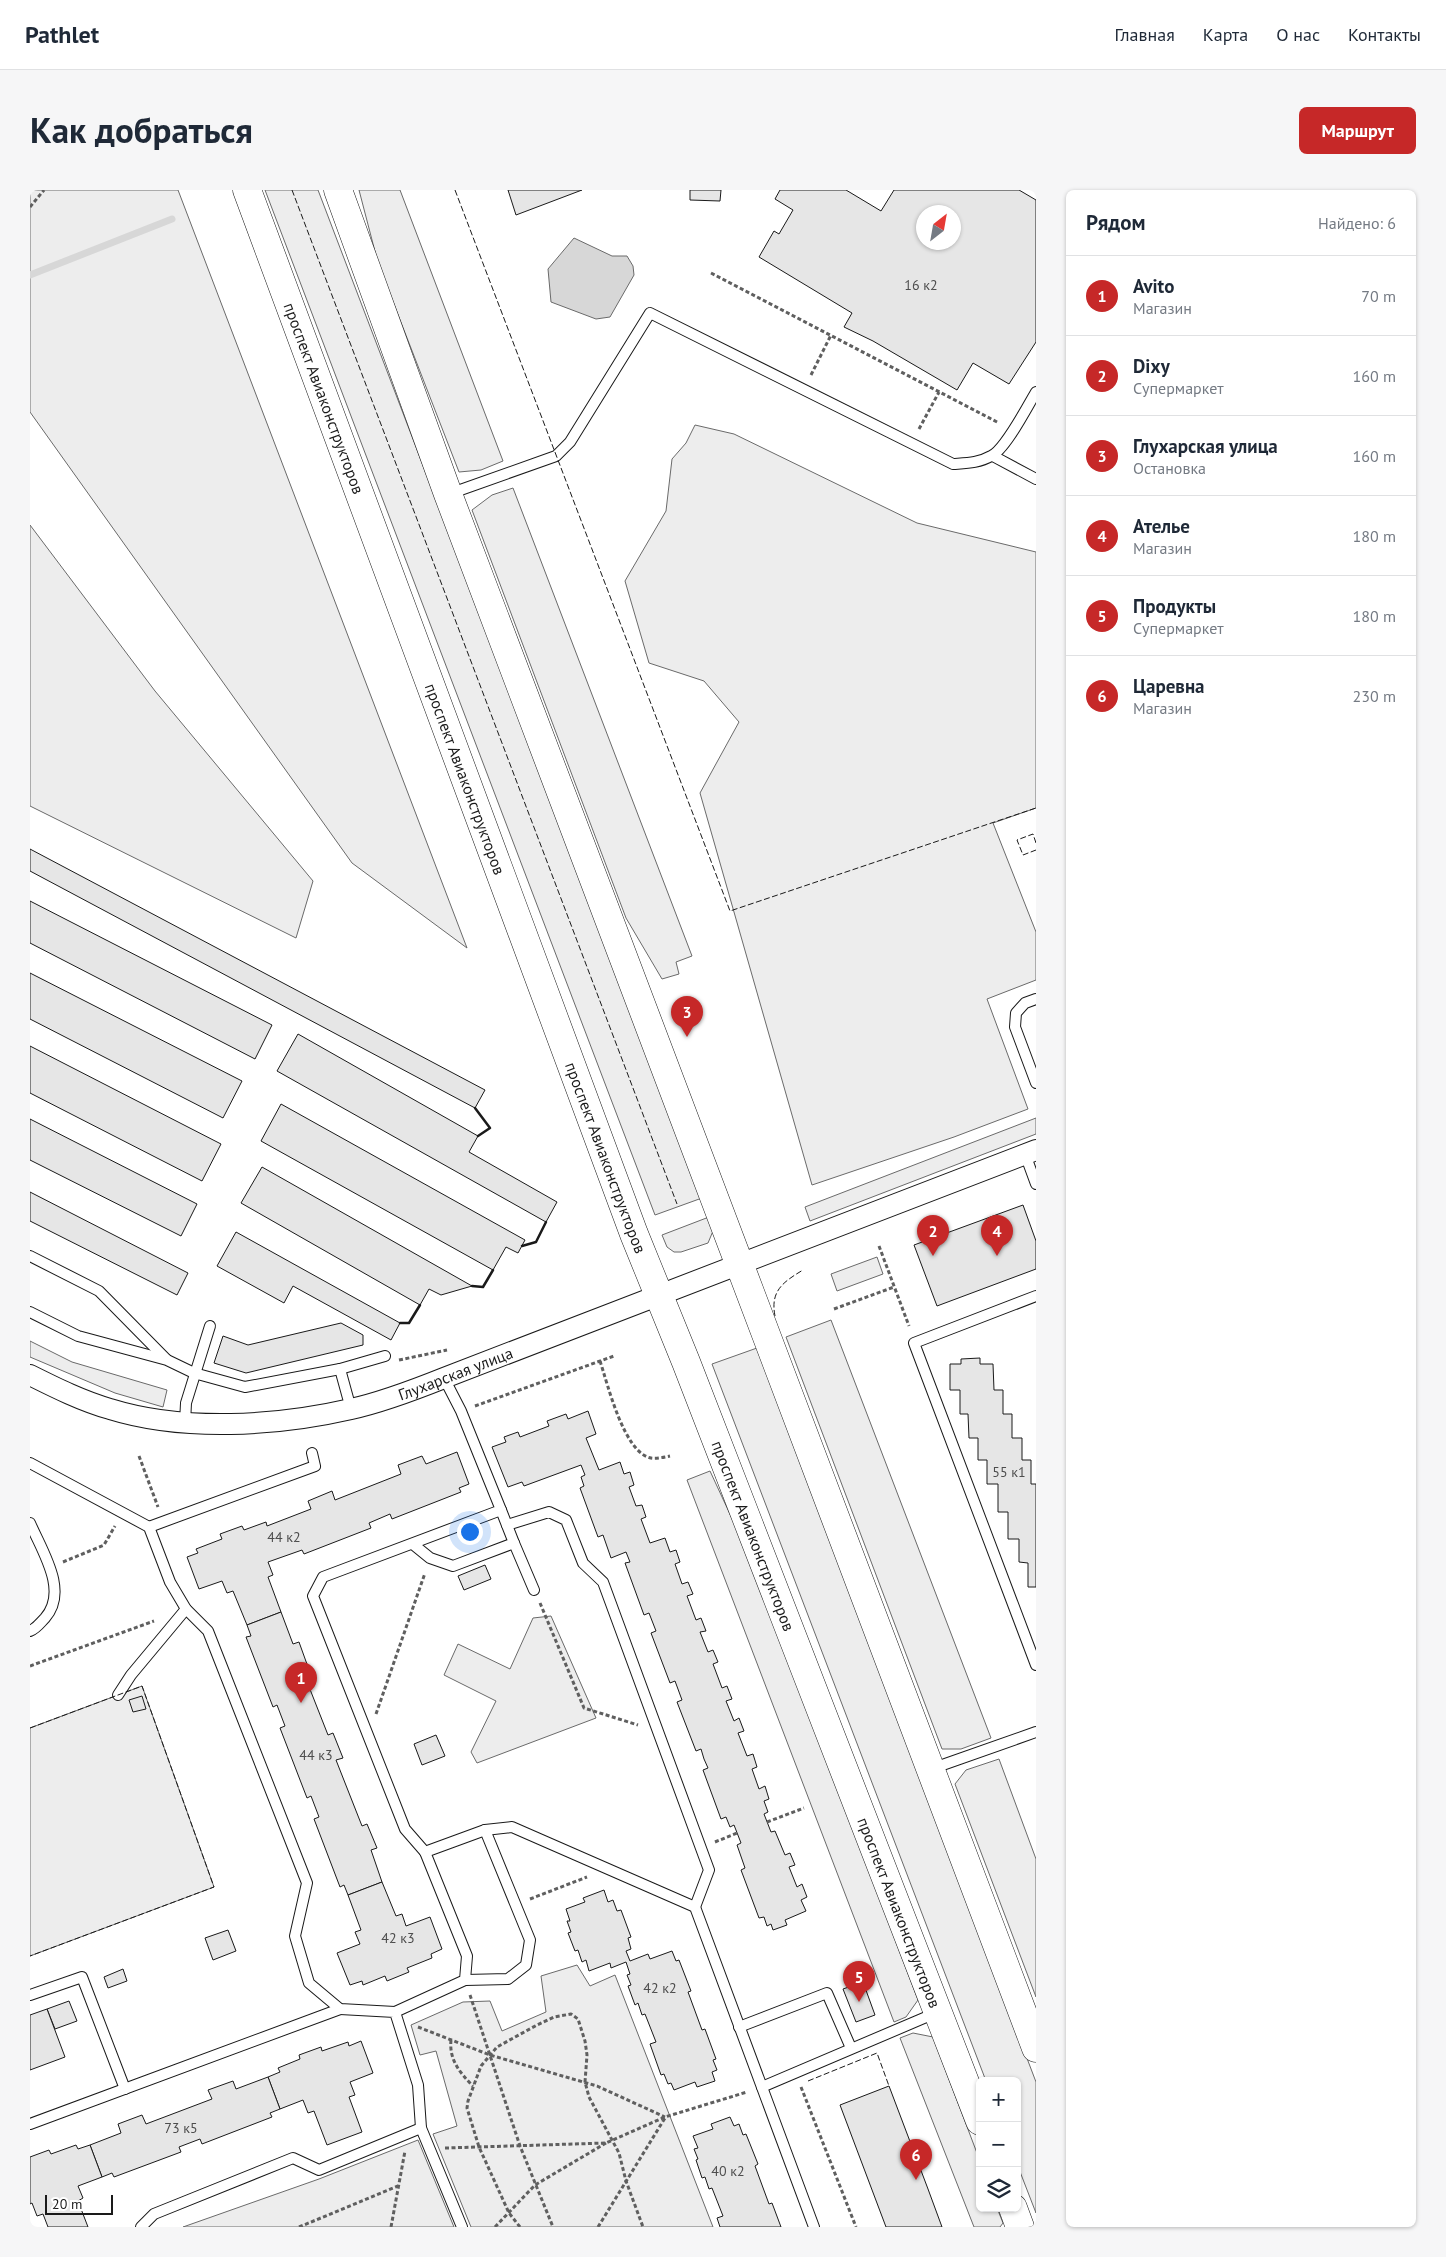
<!DOCTYPE html>
<html lang="ru">
<meta charset="utf-8">
<style>
:root{--surface:#fff;--page:#f6f6f7;--text:#1f2937;--muted:#747a83;--line:#e0e1e3;--accent:#c62828}
body{margin:0;font-family:"PT Sans",sans-serif;background:var(--page);color:var(--text)}
.controls{position:absolute;right:15px;bottom:15px;display:grid;overflow:hidden;border-radius:8px;box-shadow:0 1px 4px #0004}
.controls button{width:45px;height:45px;display:grid;place-items:center;padding:0;border:0;border-bottom:1px solid var(--line);background:var(--surface);color:var(--text);font:25px sans-serif}
.compass{position:absolute;left:886px;top:15px;width:45px;height:45px;border-radius:50%;background:var(--surface);box-shadow:0 1px 4px #0004;rotate:31deg}
.scale{position:absolute;left:15px;bottom:12px;width:68px;box-sizing:border-box;padding-left:5px;border:2px solid #1a1a1a;border-top:0;font-size:14px;line-height:18px;white-space:nowrap;color:#1a1a1a;-webkit-text-stroke:4px #fff;paint-order:stroke}
.you{position:absolute;left:439px;top:1341px;width:18px;height:18px;margin:-12px;border:4px solid #fff;border-radius:50%;background:#1a73e8;box-shadow:0 0 0 8px #1a73e833}
.badge{display:grid;place-items:center;width:32px;height:32px;border-radius:50%;background:var(--accent);color:#fff;font-size:16px;font-weight:700}
.pin{position:absolute;translate:-50% -41px;filter:drop-shadow(0 1px 2px #0008)}
.pin::after{content:'';position:absolute;top:26px;width:18px;height:15px;background:inherit;clip-path:polygon(0 0,100% 0,50% 100%)}
.list{margin:0;padding:0;list-style:none}
h2{display:flex;justify-content:space-between;align-items:center;height:65px;margin:0;padding:0 20px;font-size:21px}
h2 small{font-size:16px;font-weight:400;color:var(--muted)}
.list li{display:grid;grid-template-columns:32px 1fr auto;gap:15px;align-items:center;box-sizing:border-box;height:80px;padding:0 20px;border-top:1px solid var(--line)}
.list b{display:block;font-size:19px;white-space:nowrap}
.list p{margin:0;font-size:16px;white-space:nowrap;color:var(--muted)}
.list em{font-size:16px;font-style:normal;color:var(--muted)}
.icon{flex:none;width:28px;height:28px;fill:none;stroke:currentColor;stroke-width:2;stroke-linecap:round;stroke-linejoin:round}
.map{position:relative;flex:none;width:1006px;height:2037px;overflow:hidden;border-radius:8px}
header{display:flex;align-items:center;gap:30px;box-sizing:border-box;height:70px;padding:0 25px;background:var(--surface);border-bottom:1px solid var(--line)}
header strong{font-size:24px}
nav{display:flex;gap:28px;margin-inline-start:auto;font-size:18px}
.intro{display:flex;align-items:center;justify-content:space-between;box-sizing:border-box;height:120px;padding:0 30px}
h1{margin:0;font-size:35px}
.button{padding:12px 22px;border-radius:8px;background:var(--accent);color:#fff;font-size:18px;font-weight:700}
main{display:flex;gap:30px;padding:0 30px}
aside{flex:1;background:var(--surface);border-radius:8px;box-shadow:0 1px 4px #0004}
.map>svg:first-child{display:block}
</style>
<header>
<strong>Pathlet</strong>
<nav><a>Главная</a><a>Карта</a><a>О нас</a><a>Контакты</a></nav>
</header>
<div class="intro"><h1>Как добраться</h1><a class="button">Маршрут</a></div>
<main>
<div class="map">
<svg width="1006" height="2037" viewBox="0 0 1006 2037">
<rect width="100%" height="100%" fill="#fff"/>
<g fill="#ededed" stroke="#6a6a6a">
<polygon points="0,0 148,0 437,758 322,673 0,222"/>
<polygon points="235,0 288,0 672,1008 625,1025"/>
<polygon points="329,0 370,0 473,271 451,280 429,282 348,73"/>
<polygon points="665,235 704,244 887,333 1006,362 1006,618 963,633 1006,742 1006,790 957,809 998,919 924,947 782,995 670,603 709,532 674,491 619,473 595,391 636,321 642,269 656,253"/>
<polygon points="483,298 662,766 646,772 649,784 632,789 596,728 442,320 462,305"/>
<polygon points="0,335 125,501 283,691 266,748 0,616"/>
<polygon points="1006,928 1006,944 780,1031 775,1017"/>
<polygon points="679,1027 683,1041 678,1053 651,1062 644,1062 637,1057 632,1045"/>
<polygon points="847,1067 853,1084 807,1101 801,1084"/>
<polygon points="801,1130 961,1548 931,1559 912,1559 756,1147"/>
<polygon points="0,1151 42,1172 137,1200 133,1217 85,1203 0,1167"/>
<polygon points="727,1158 1006,1892 1006,2023 987,1974 987,1891 956,1891 682,1174"/>
<polygon points="680,1281 724,1376 888,1810 876,1827 864,1832 657,1290"/>
<polygon points="521,1426 566,1528 447,1573 441,1562 466,1511 414,1485 428,1454 480,1479 503,1428"/>
<polygon points="112,1496 184,1697 0,1766 0,1538"/>
<polygon points="969,1569 1006,1669 1006,1807 925,1594 936,1580"/>
<polygon points="547,1775 560,1796 585,1785 683,2037 441,2037 403,1944 427,1936 406,1861 390,1865 381,1835 433,1812 460,1811 472,1841 516,1822 511,1786"/>
<polygon points="883,1843 903,1847 950,1971 950,2018 967,2018 973,2033 970,2037 944,2037 870,1848"/>
<polygon points="388,1950 424,2037 153,2037 289,1989"/>
</g>
<polygon fill="#d7d7d7" stroke="#6a6a6a" points="544,48 582,66 597,66 603,76 604,85 580,127 566,129 521,112 518,79"/>
<g fill="none" stroke-linecap="round" stroke-linejoin="round">
<polyline stroke="#d7d7d7" stroke-width="7" points="0,85 142,29"/>
</g>
<g fill="#e6e6e6" stroke="#1a1a1a" fill-rule="evenodd">
<polygon points="478,0 552,0 486,25"/>
<polygon points="660,0 691,0 690,11 660,10"/>
<path d="M 750,0 L 816,0 L 851,21 L 864,0 L 989,0 L 1006,10 L 1006,152 L 979,194 L 943,173 L 927,200 L 843,151 L 814,137 L 822,123 L 729,67 L 744,41 L 749,44 L 763,20 L 745,9 ZM 894,22 L 924,22 L 924,52 L 894,52 Z"/>
<polygon points="0,659 455,900 445,918 0,681"/>
<polygon points="0,711 242,835 225,869 0,753"/>
<polygon points="0,783 212,891 193,928 0,829"/>
<polygon points="268,844 448,946 439,962 527,1012 516,1032 247,881"/>
<polygon points="0,856 191,954 172,991 0,903"/>
<polygon points="251,914 495,1050 488,1063 476,1057 463,1080 231,951"/>
<polygon points="0,929 167,1014 151,1046 0,970"/>
<polygon points="232,977 442,1096 411,1105 399,1099 390,1115 211,1013"/>
<polygon points="0,1002 158,1083 147,1105 0,1031"/>
<polygon points="993,1015 1006,1051 1006,1079 907,1116 884,1055"/>
<polygon points="206,1042 370,1133 361,1150 263,1096 254,1113 187,1076"/>
<polygon points="311,1133 333,1145 333,1155 216,1183 184,1173 193,1146 218,1155"/>
<polygon points="950,1168 950,1174 963,1174 964,1200 973,1200 973,1224 982,1224 982,1248 992,1248 992,1270 1001,1270 1001,1294 1006,1294 1006,1397 998,1397 998,1373 989,1372 989,1349 978,1349 978,1322 968,1322 968,1294 957,1294 957,1270 948,1270 948,1248 939,1248 938,1224 930,1224 930,1200 920,1200 920,1174 931,1174 931,1169"/>
<polygon points="558,1221 566,1244 556,1248 569,1280 590,1272 594,1284 600,1282 604,1295 599,1297 606,1316 612,1315 616,1327 611,1329 620,1353 635,1348 640,1362 646,1360 650,1372 645,1374 652,1394 658,1392 663,1404 657,1406 666,1430 671,1428 676,1441 670,1442 678,1462 683,1460 688,1472 683,1474 692,1498 697,1496 702,1509 696,1511 704,1531 709,1528 714,1541 708,1543 717,1566 723,1564 727,1577 722,1579 729,1599 735,1596 739,1609 734,1611 738,1622 734,1624 741,1642 745,1641 755,1665 760,1663 765,1675 759,1677 767,1697 772,1694 777,1707 771,1710 776,1721 755,1730 757,1735 743,1740 741,1734 737,1736 734,1727 729,1728 711,1680 715,1678 707,1655 711,1653 704,1635 700,1637 696,1627 691,1629 673,1580 678,1578 674,1569 671,1559 666,1561 647,1512 652,1510 645,1491 640,1493 621,1443 626,1441 619,1423 614,1425 595,1373 600,1372 596,1362 581,1368 573,1345 568,1347 550,1298 554,1296 551,1287 555,1285 551,1275 494,1296 492,1292 478,1297 462,1257 476,1252 474,1247 488,1242 490,1247 519,1236 517,1231 536,1224 538,1229"/>
<polygon points="427,1262 439,1294 429,1298 431,1302 362,1329 360,1324 339,1333 341,1338 274,1364 272,1360 238,1372 243,1385 238,1387 251,1422 217,1435 203,1401 197,1403 192,1391 169,1399 157,1367 168,1363 166,1359 192,1349 190,1344 212,1336 214,1340 236,1332 237,1336 281,1319 278,1311 302,1301 305,1310 371,1284 368,1275 392,1266 396,1274"/>
<polygon points="455,1375 461,1389 434,1400 428,1386"/>
<polygon points="251,1422 263,1454 269,1452 278,1477 272,1479 298,1545 303,1543 313,1568 306,1570 332,1636 337,1634 347,1658 341,1660 352,1692 318,1705 314,1695 310,1697 284,1629 289,1627 281,1606 277,1608 250,1538 255,1536 247,1515 243,1517 216,1447 221,1446 217,1435"/>
<polygon points="112,1506 116,1519 103,1522 99,1510"/>
<polygon points="406,1545 415,1566 392,1575 384,1554"/>
<polygon points="352,1692 366,1726 372,1724 376,1736 400,1727 412,1759 401,1764 402,1768 377,1778 379,1782 357,1791 355,1786 333,1795 332,1791 320,1795 307,1763 330,1754 325,1742 331,1740 318,1705"/>
<polygon points="574,1700 578,1712 583,1710 587,1721 591,1720 601,1747 598,1748 601,1759 596,1761 600,1771 618,1764 620,1769 642,1761 646,1771 649,1770 661,1801 658,1802 672,1840 675,1839 686,1869 683,1870 687,1880 682,1882 685,1891 667,1897 665,1892 644,1900 641,1893 638,1894 634,1884 631,1885 620,1854 626,1852 615,1824 612,1825 608,1813 605,1815 598,1796 601,1795 597,1785 600,1784 596,1772 581,1778 580,1773 559,1781 556,1770 552,1772 548,1760 545,1761 538,1743 541,1742 537,1731 540,1731 536,1719 555,1712 553,1708"/>
<polygon points="198,1740 206,1761 183,1770 175,1748"/>
<polygon points="93,1779 97,1791 78,1798 74,1787"/>
<polygon points="833,1792 845,1825 826,1832 813,1799"/>
<polygon points="39,1811 47,1831 25,1839 17,1819"/>
<polygon points="17,1819 35,1867 0,1880 0,1825"/>
<polygon points="331,1851 343,1883 320,1892 325,1905 319,1907 332,1942 297,1955 284,1921 278,1923 273,1910 250,1919 238,1887 250,1882 248,1878 270,1869 269,1865 291,1857 292,1861 318,1852 319,1856"/>
<polygon points="238,1887 250,1919 240,1923 242,1927 172,1954 170,1949 149,1957 151,1962 84,1987 82,1983 72,1987 60,1955 91,1943 88,1934 112,1925 116,1934 182,1909 178,1900 203,1891 206,1899"/>
<polygon points="859,1896 898,1999 912,2037 856,2037 810,1915"/>
<polygon points="700,1927 704,1936 709,1934 713,1945 716,1944 728,1974 725,1976 739,2014 742,2013 751,2037 690,2037 687,2028 693,2026 682,1998 679,1999 675,1987 672,1988 666,1970 668,1969 664,1959 668,1958 663,1946 683,1939 681,1934"/>
<polygon points="46,1955 48,1959 60,1955 72,1987 48,1996 53,2008 48,2011 58,2037 18,2037 13,2024 7,2026 2,2013 0,2014 0,1967 19,1960 21,1964"/>
</g>
<g fill="none" stroke-linecap="round" stroke-linejoin="round">
<defs>
<g id="lane">
<polyline points="963,266 1006,289"/>
<path d="M 419,304 L 526,266 L 540,252 L 620,123 L 923,274 C 936,273 949,273 961,266 C 975,260 997,217 1006,202"/>
<polyline points="1006,809 995,813 986,823 985,837 1006,893"/>
<polyline points="995,964 1006,994"/>
<polyline points="0,1066 69,1101 136,1169"/>
<polyline points="1006,1106 884,1153 1006,1475"/>
<polyline points="0,1122 48,1146 137,1170 164,1183 215,1197 310,1179 355,1166"/>
<polyline points="310,1179 321,1219"/>
<polyline points="155,1233 156,1213 180,1136"/>
<polyline points="0,1273 119,1337 140,1392 156,1419 178,1441 277,1693 265,1746 279,1793 310,1819 365,1822 388,1895 391,1938 432,2037"/>
<path d="M 0,1333 C 12,1361 39,1401 15,1428 C 10,1433 7,1438 0,1441"/>
<polyline points="477,1335 519,1322 536,1330 553,1373 573,1392 679,1680 665,1717"/>
<polyline points="119,1337 285,1276 282,1263"/>
<polyline points="484,1353 504,1400"/>
<polyline points="384,1355 400,1368 423,1376 484,1353 471,1320"/>
<polyline points="88,1505 101,1485 156,1419"/>
<polyline points="901,1579 1006,1542"/>
<polyline points="395,1662 375,1639 283,1406 293,1387 471,1320 431,1221 414,1188"/>
<polyline points="435,1790 478,1789 496,1775 500,1750 455,1640"/>
<polyline points="0,1805 52,1787 95,1899"/>
<polyline points="365,1822 435,1790 437,1766 395,1662 455,1640 482,1637 665,1717 784,2037"/>
<polyline points="709,1837 797,1803 821,1858"/>
<polyline points="732,1897 908,1822"/>
<polyline points="0,1934 310,1819"/>
<polyline points="111,2037 124,2024 263,1968 289,1980 391,1938"/>
</g>
<g id="street">
<path id="s1" d="M 0,1185 C 26,1198 52,1211 80,1219 C 154,1242 247,1236 321,1219 C 353,1212 384,1200 414,1188 L 1006,960"/>
</g>
<g id="secondary">
<path id="s2" d="M 217,0 L 604,1044 L 656,1172 L 950,1931"/>
<polyline points="308,0 418,304 1006,1858"/>
<polyline points="983,2018 990,2037"/>
</g>
</defs>
<use href="#lane" stroke="#1a1a1a" stroke-width="12"/>
<use href="#street" stroke="#1a1a1a" stroke-width="22"/>
<use href="#secondary" stroke="#1a1a1a" stroke-width="29"/>
<g stroke="#5f5f5f" stroke-width="3" stroke-dasharray="4 2.5" stroke-linecap="butt">
<polyline points="0,17 14,0"/>
<polyline points="681,83 969,233"/>
<polyline points="781,185 801,145"/>
<polyline points="889,239 909,202"/>
<polyline points="849,1056 879,1136"/>
<polyline points="804,1119 864,1097"/>
<polyline points="369,1170 417,1160"/>
<path d="M 570,1171 C 578,1195 594,1263 621,1268 C 626,1269 635,1267 640,1266"/>
<polyline points="445,1216 584,1166"/>
<polyline points="109,1266 128,1317"/>
<polyline points="33,1372 74,1355 85,1336"/>
<polyline points="510,1413 554,1518 608,1535"/>
<polyline points="0,1476 124,1431"/>
<polyline points="346,1524 395,1383"/>
<polyline points="737,1632 774,1618"/>
<polyline points="685,1652 707,1643"/>
<polyline points="500,1709 557,1687"/>
<polyline points="440,1805 490,1956 523,2037"/>
<polyline points="388,1837 460,1865 567,1896 635,1927"/>
<path d="M 421,1850 C 419,1869 429,1882 443,1896"/>
<polyline points="771,1897 826,2037"/>
<polyline points="415,1958 576,1953 635,1927 717,1902"/>
<polyline points="269,2037 368,1996"/>
<polyline points="361,2037 375,1961"/>
<polyline points="465,2037 505,1995 576,1953"/>
<polyline points="490,2037 479,2023 449,1957 437,1918 438,1911 451,1876 467,1857 507,1835 524,1827 541,1824 548,1829 555,1851 557,1865 555,1892 559,1907 589,1963 596,1991 613,2037"/>
<polyline points="568,2037 635,1928"/>
</g>
<use href="#lane" stroke="#fff" stroke-width="10"/>
<use href="#street" stroke="#fff" stroke-width="20"/>
<use href="#secondary" stroke="#fff" stroke-width="28"/>
<g stroke="#1a1a1a" stroke-width="1" stroke-dasharray="6 2.5" stroke-linecap="butt">
<polyline points="262,0 647,1014"/>
<polyline points="425,0 700,721 1006,618"/>
<polyline points="1006,653 1003,644 987,650 993,665 1006,660"/>
<path d="M 745,1126 C 740,1101 753,1092 773,1080"/>
<polyline points="0,1538 112,1496 184,1697 0,1766"/>
<polyline points="778,1891 847,1863 859,1896"/>
</g>
<g stroke="#1a1a1a" stroke-width="2.5">
<polyline points="445,918 460,938 448,946"/>
<polyline points="492,1056 506,1052 516,1032"/>
<polyline points="442,1096 453,1097 463,1080"/>
<polyline points="370,1133 379,1133 390,1115"/>
</g>
</g>
<g text-anchor="middle" stroke-width="4" stroke-linejoin="round" paint-order="stroke">
<g font-size="14" fill="#4d4d4d">
<text x="891" y="100">16 к2</text>
<text x="979" y="1287">55 к1</text>
<text x="254" y="1352">44 к2</text>
<text x="286" y="1570">44 к3</text>
<text x="368" y="1753">42 к3</text>
<text x="630" y="1803">42 к2</text>
<text x="151" y="1943">73 к5</text>
<text x="698" y="1986">40 к2</text>
</g>
<g font-size="16" fill="#1a1a1a" stroke="#fff">
<text dy="6" stroke="none"><textPath href="#s2" startOffset="222">проспект Авиаконструкторов</textPath></text>
<text dy="6" stroke="none"><textPath href="#s2" startOffset="628">проспект Авиаконструкторов</textPath></text>
<text dy="6" stroke="none"><textPath href="#s2" startOffset="1032">проспект Авиаконструкторов</textPath></text>
<text dy="6" stroke="none"><textPath href="#s1" startOffset="441">Глухарская улица</textPath></text>
<text dy="6" stroke="none"><textPath href="#s2" startOffset="1438">проспект Авиаконструкторов</textPath></text>
<text dy="6" stroke="none"><textPath href="#s2" startOffset="1842">проспект Авиаконструкторов</textPath></text>
</g>
</g>
</svg>
<div class="controls">
<button>+</button>
<button>−</button>
<button><svg class="icon" aria-label="layers" viewBox="0 0 24 24"><path d="M12 4l9 5-9 5-9-5zM3 14l9 5 9-5"/></svg></button>
</div>
<svg class="compass" viewBox="-18 -18 36 36"><path d="M0-13l5 13h-10z" fill="#e53935"/><path d="M0 13l5-13h-10z" fill="#747a83"/></svg>
<div class="scale">20 m</div>
<div class="you"></div>
<div class="pin badge" style="left:271px;top:1513px">1</div>
<div class="pin badge" style="left:903px;top:1066px">2</div>
<div class="pin badge" style="left:657px;top:847px">3</div>
<div class="pin badge" style="left:967px;top:1066px">4</div>
<div class="pin badge" style="left:829px;top:1812px">5</div>
<div class="pin badge" style="left:886px;top:1990px">6</div>
</div>
<aside>
<h2>Рядом<small>Найдено: 6</small></h2>
<ul class="list">
<li><span class="badge">1</span><div><b>Avito</b><p>Магазин</p></div><em>70 m</em></li>
<li><span class="badge">2</span><div><b>Dixy</b><p>Супермаркет</p></div><em>160 m</em></li>
<li><span class="badge">3</span><div><b>Глухарская улица</b><p>Остановка</p></div><em>160 m</em></li>
<li><span class="badge">4</span><div><b>Ателье</b><p>Магазин</p></div><em>180 m</em></li>
<li><span class="badge">5</span><div><b>Продукты</b><p>Супермаркет</p></div><em>180 m</em></li>
<li><span class="badge">6</span><div><b>Царевна</b><p>Магазин</p></div><em>230 m</em></li>
</ul>
</aside>
</main>
